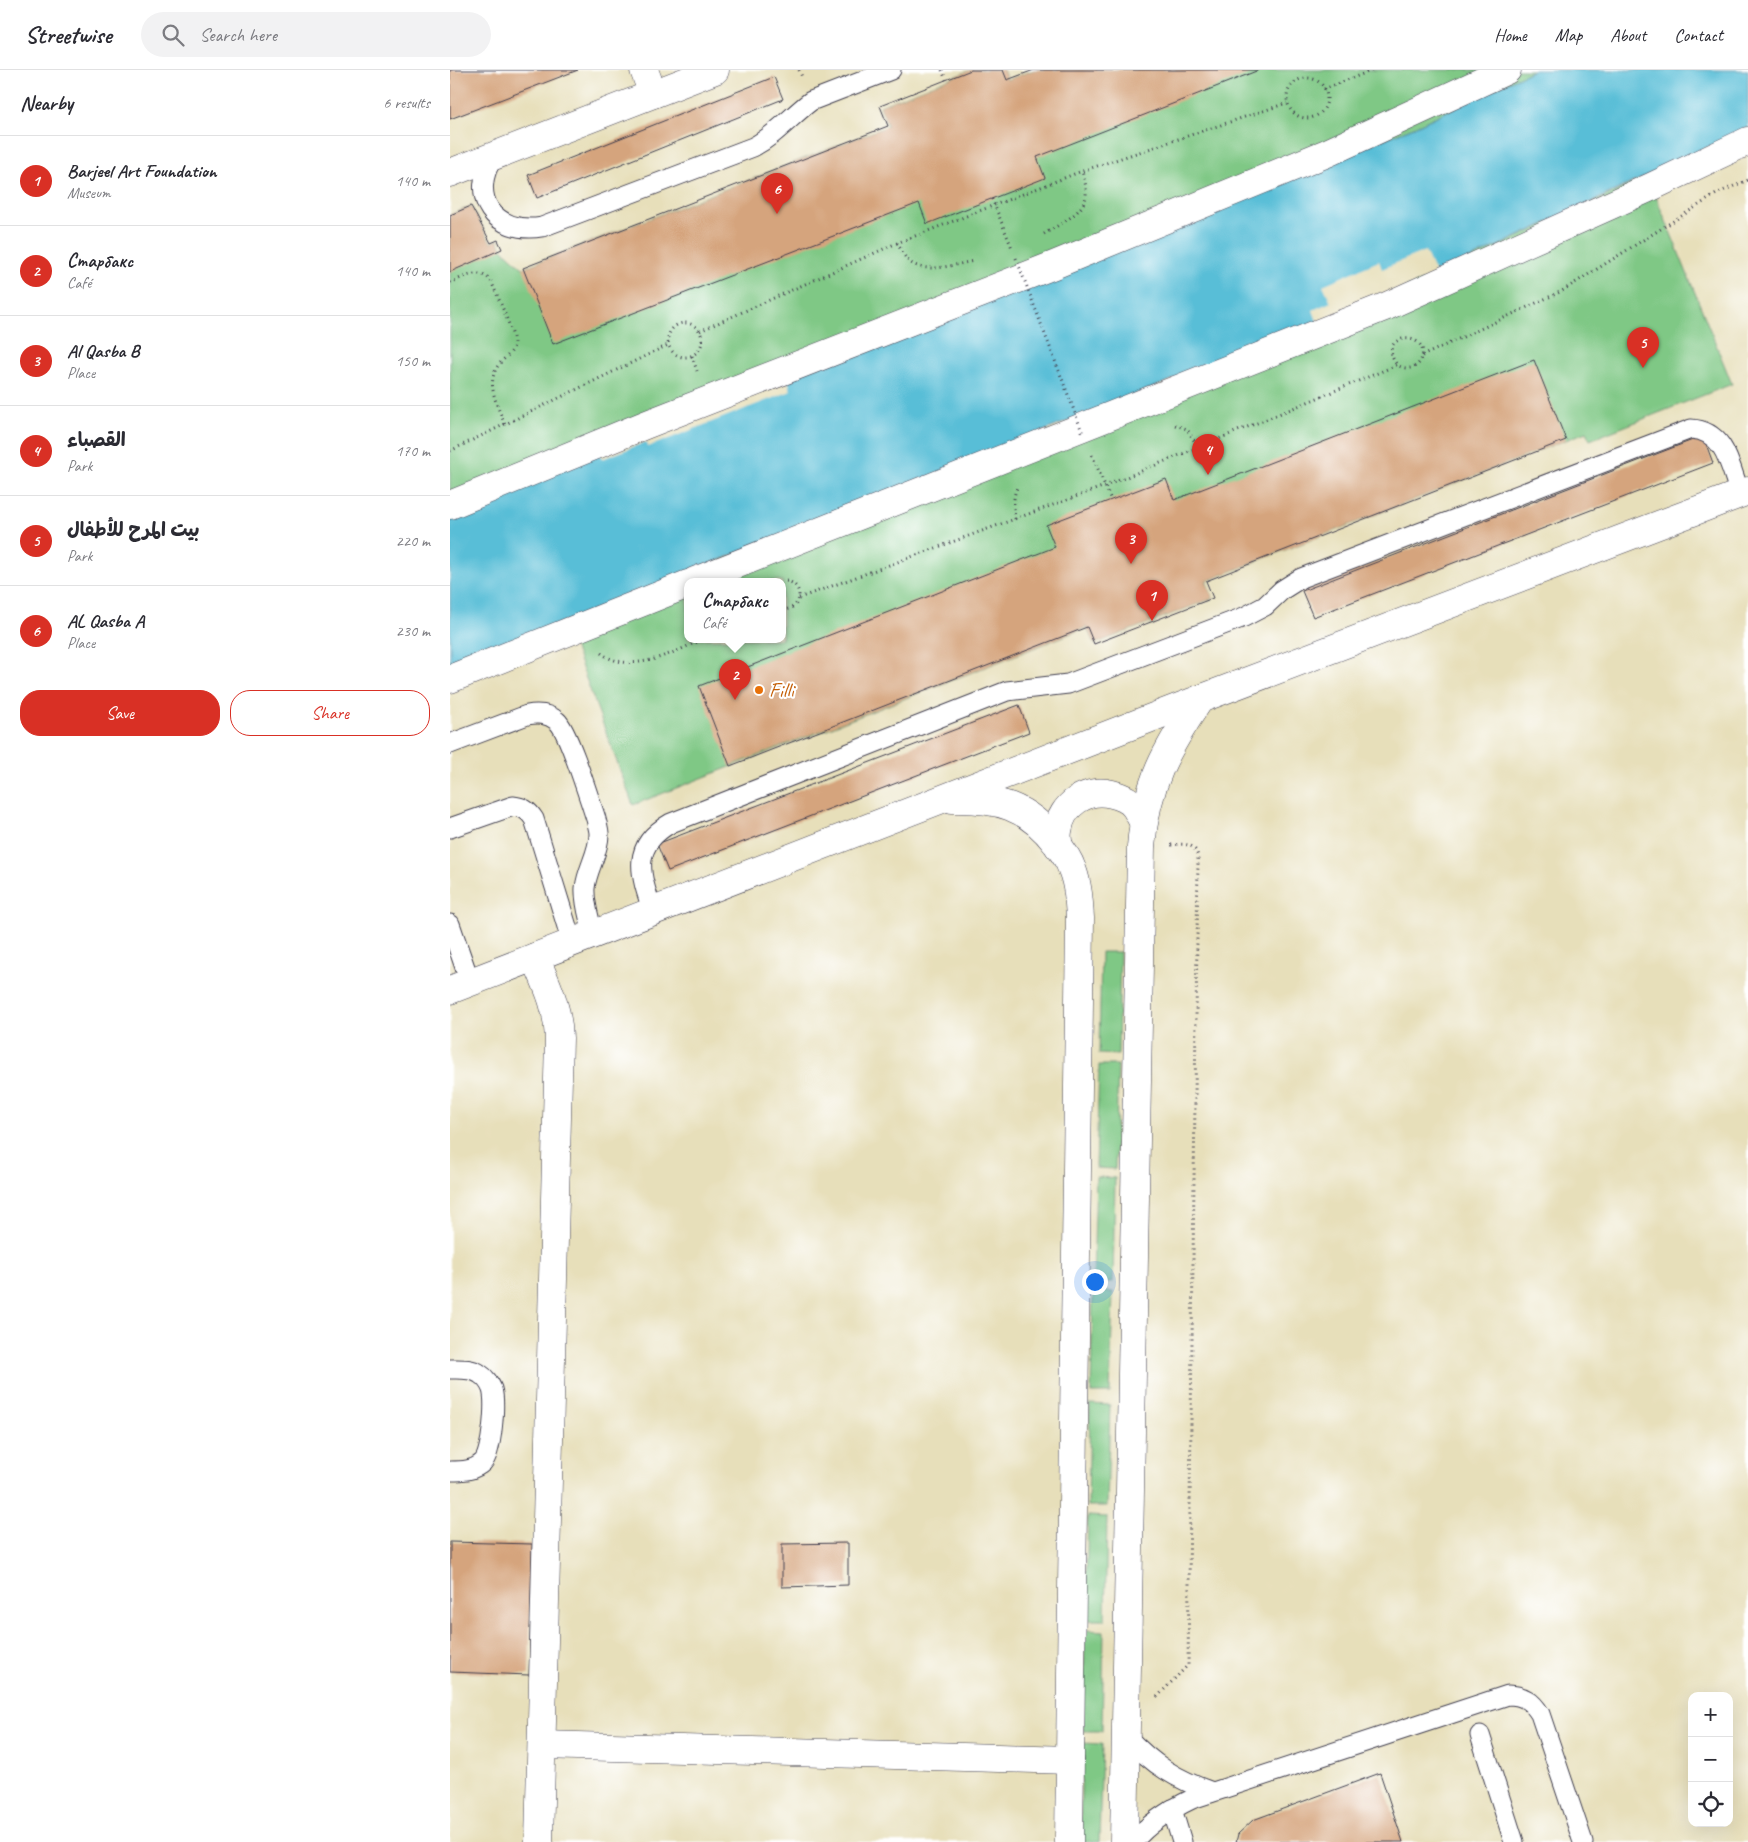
<!DOCTYPE html>
<meta charset="utf-8">
<style>
:root{--surface:#fff;--page:#f2f2f3;--text:#2b2b33;--muted:#7c7c81;--line:#e1e1e2;--accent:#d93025}
body{margin:0;font-family:Caveat,"Playpen Sans Arabic",sans-serif;background:var(--page);color:var(--text)}
.controls{position:absolute;right:15px;bottom:15px;display:grid;overflow:hidden;border-radius:10px;box-shadow:0 5px 20px #0002}
.controls button{width:45px;height:45px;display:grid;place-items:center;padding:0;border:0;border-bottom:1px solid var(--line);background:var(--surface);color:var(--text);font:25px sans-serif}
.you{position:absolute;left:644px;top:1211px;width:18px;height:18px;margin:-12px;border:4px solid #fff;border-radius:50%;background:#1a73e8;box-shadow:0 0 0 8px #1a73e833}
.badge{display:grid;place-items:center;width:32px;height:32px;border-radius:50%;background:var(--accent);color:#fff;font-size:16px;font-weight:700}
.pin{position:absolute;translate:-50% -41px;filter:drop-shadow(0 1px 2px #0008)}
.pin::after{content:'';position:absolute;top:26px;width:18px;height:15px;background:inherit;clip-path:polygon(0 0,100% 0,50% 100%)}
.popup{position:absolute;left:234px;top:508px;width:102px;height:65px;box-sizing:border-box;display:grid;place-content:center;border-radius:10px;background:var(--surface);filter:drop-shadow(0 1px 4px #0005);font-size:16px;white-space:nowrap;color:var(--muted)}
.popup b{font-size:19px;color:var(--text)}
.popup::after{content:'';position:absolute;left:50%;top:100%;margin-left:-10px;border:10px solid transparent;border-top-color:var(--surface)}
.list{margin:0;padding:0;list-style:none}
h2{display:flex;justify-content:space-between;align-items:center;height:65px;margin:0;padding:0 20px;font-size:21px}
h2 small{font-size:16px;font-weight:400;color:var(--muted)}
.list li{display:grid;grid-template-columns:32px 1fr auto;gap:15px;align-items:center;box-sizing:border-box;height:90px;padding:0 20px;border-top:1px solid var(--line)}
.list b{display:block;font-size:19px;white-space:nowrap}
.list p{margin:0;font-size:16px;white-space:nowrap;color:var(--muted)}
.list em{font-size:16px;font-style:normal;color:var(--muted)}
.actions{display:flex;gap:10px;padding:15px 20px}
.actions a{flex:1;padding:11px 0;border:1px solid var(--accent);border-radius:20px;text-align:center;font-size:18px;color:var(--accent)}
.actions .main{background:var(--accent);color:#fff}
.icon{flex:none;width:28px;height:28px;fill:none;stroke:currentColor;stroke-width:2;stroke-linecap:round;stroke-linejoin:round}
.map{position:relative;flex:none;width:1298px;height:1772px;overflow:hidden}
header{display:flex;align-items:center;gap:30px;box-sizing:border-box;height:70px;padding:0 25px;background:var(--surface);border-bottom:1px solid var(--line)}
header strong{font-size:24px}
nav{display:flex;gap:28px;margin-inline-start:auto;font-size:18px}
.search{width:350px;height:45px;background:var(--page);display:flex;align-items:center;gap:12px;box-sizing:border-box;padding:0 18px;border-radius:28px;color:var(--muted);font-size:19px}
main{display:flex}
aside{flex:1;background:var(--surface)}
.map>svg:first-child{display:block}
</style>
<header>
<strong>Streetwise</strong>
<div class="search"><svg class="icon" aria-label="search" viewBox="0 0 24 24"><circle cx="10" cy="10" r="6"/><path d="M15 15l6 6"/></svg>Search here</div>
<nav><a>Home</a><a>Map</a><a>About</a><a>Contact</a></nav>
</header>
<main>
<aside>
<h2>Nearby<small>6 results</small></h2>
<ul class="list">
<li><span class="badge">1</span><div><b>Barjeel Art Foundation</b><p>Museum</p></div><em>140 m</em></li>
<li><span class="badge">2</span><div><b>Старбакс</b><p>Café</p></div><em>140 m</em></li>
<li><span class="badge">3</span><div><b>Al Qasba B</b><p>Place</p></div><em>150 m</em></li>
<li><span class="badge">4</span><div><b>القصباء</b><p>Park</p></div><em>170 m</em></li>
<li><span class="badge">5</span><div><b>بيت المرح للأطفال</b><p>Park</p></div><em>220 m</em></li>
<li><span class="badge">6</span><div><b>AL Qasba A</b><p>Place</p></div><em>230 m</em></li>
</ul>
<div class="actions"><a class="main">Save</a><a>Share</a></div>
</aside>
<div class="map">
<svg width="1298" height="1772" viewBox="0 0 1298 1772">
<rect width="100%" height="100%" fill="#fff"/>
<filter id="ink" filterUnits="userSpaceOnUse"><feTurbulence type="fractalNoise" baseFrequency=".02" numOctaves="2"/><feDisplacementMap in="SourceGraphic" scale="10" xChannelSelector="R" yChannelSelector="G"/><feConvolveMatrix kernelMatrix="1 2 1 2 8 2 1 2 1" color-interpolation-filters="sRGB"/></filter>
<filter id="wash" filterUnits="userSpaceOnUse"><feTurbulence type="fractalNoise" baseFrequency=".0096" numOctaves="4" result="noise"/><feDisplacementMap in="SourceGraphic" scale="20" xChannelSelector="R" yChannelSelector="G"/><feGaussianBlur stdDeviation="1.12" result="paint"/><feColorMatrix in="noise" values="0 0 0 0 0 0 0 0 0 0 0 0 0 0 0 0 0 1.4 0 .05"/><feComposite in="paint" operator="in"/></filter>
<g filter="url(#wash)">
<rect width="100%" height="100%" fill="#e7dfba"/>
<g fill="#7fc885" stroke="#507560" fill-rule="evenodd">
<polygon points="521,0 553,0 557,10 584,0 1084,0 964,57 0,442 0,145 21,136 41,173 48,170 52,179 73,198 438,56 430,36"/>
<path d="M 1198,107 L 1282,314 L 1140,370 L 1136,362 L 756,511 L 763,528 L 644,574 L 637,557 L 183,735 L 115,552 L 753,302 L 986,205 ZM 238,511 L 332,511 L 332,569 L 238,569 Z"/>
<polygon points="651,882 670,882 668,985 649,984"/>
<polygon points="649,995 668,995 665,1099 646,1098"/>
<polygon points="646,1107 665,1108 663,1212 643,1211"/>
<polygon points="643,1221 663,1222 660,1323 641,1323"/>
<polygon points="640,1334 660,1335 657,1436 638,1436"/>
<polygon points="638,1446 657,1447 655,1550 635,1550"/>
<polygon points="635,1560 654,1561 652,1661 633,1661"/>
<polygon points="632,1673 652,1674 649,1772 630,1772"/>
</g>
<polygon fill="#59bed7" stroke="#3e7089" points="1084,0 1298,0 1298,58 986,205 0,597 0,442 964,57"/>
<g fill="#e7dfba">
<polygon points="975,181 986,205 868,254 863,240 881,232 873,215 929,191 932,199"/>
<polygon points="338,310 341,321 198,377 196,372 152,389 150,383"/>
</g>
<g id="blocks">
<g fill="#d5a47d">
<polygon points="0,0 128,0 0,49"/>
<polygon points="521,0 553,0 557,10 584,0 809,0 587,87 595,108 477,154 469,133 103,274 73,198 438,56 430,36"/>
<polygon points="324,7 333,29 87,128 78,105"/>
<polygon points="21,136 41,173 48,170 52,179 0,202 0,145"/>
<polygon points="1084,290 1116,370 756,511 763,528 644,574 637,557 280,696 249,616 605,477 596,455 716,409 724,430"/>
<polygon points="1253,366 1263,393 863,547 852,521"/>
<polygon points="569,635 579,662 218,801 207,774"/>
<polygon points="0,1472 82,1474 79,1605 0,1602"/>
<polygon points="398,1473 398,1515 332,1517 332,1474"/>
<polygon points="930,1703 953,1772 786,1772 788,1764 803,1750"/>
</g>
</g>
</g>
<g filter="url(#ink)">
<use href="#blocks" fill-opacity="0" stroke="#403e4e" stroke-width="1"/>
<g fill="none" stroke-linecap="round" stroke-linejoin="round">
<defs>
<g id="lane">
<path d="M 44,86 C 17,127 45,165 92,157 L 303,77 C 326,65 341,46 361,31 L 441,0"/>
<path d="M 0,674 L 77,645 C 88,643 98,643 107,651 C 118,660 140,731 146,749 C 147,754 149,759 149,764 C 149,783 137,799 135,818 C 134,834 140,849 143,865"/>
<path d="M 0,758 L 63,736 C 73,737 78,740 84,749 L 122,873"/>
<path d="M 203,842 C 190,804 180,776 221,753 L 557,621 L 618,614 L 794,547 L 815,536 L 832,520 L 851,508 L 1241,359 C 1276,361 1280,397 1290,424"/>
<polyline points="0,854 20,912"/>
<path d="M 0,1299 C 10,1299 22,1298 30,1304 C 35,1307 40,1314 42,1319 C 46,1333 42,1382 33,1392 C 24,1401 12,1401 0,1401"/>
<polyline points="1030,1665 1064,1772"/>
<path d="M 676,1666 C 703,1695 726,1709 762,1722"/>
<polyline points="722,1739 732,1772"/>
<path d="M 683,1772 C 699,1753 719,1740 742,1729 L 1058,1625 C 1073,1625 1082,1631 1090,1644 L 1133,1772"/>
</g>
<g id="street">
<polyline points="194,0 203,24"/>
<polyline points="0,103 265,0"/>
<polyline points="0,435 195,355 604,195 877,83 1057,0"/>
<polyline points="245,511 937,236 1201,117 1298,71"/>
<polyline points="0,609 238,514"/>
<path d="M 502,729 C 547,728 577,735 606,773 C 612,780 619,790 622,799 C 628,814 629,831 630,848 L 619,1772"/>
<path d="M 609,777 C 608,772 607,766 608,761 C 611,735 637,717 662,724 C 670,726 680,730 685,737 C 688,741 690,747 693,751"/>
<path d="M 85,887 C 97,915 108,937 109,968 L 89,1772"/>
<polyline points="0,920 750,629 1298,421"/>
<polyline points="92,1675 620,1690"/>
<path d="M 674,1772 L 691,777 C 696,714 716,680 750,629"/>
</g>
</defs>
<use href="#lane" stroke="#403e4e" stroke-width="21"/>
<use href="#street" stroke="#403e4e" stroke-width="29"/>
<g stroke="#403e4e" stroke-width="3" stroke-dasharray="1 4" stroke-linecap="butt">
<polyline points="349,0 352,7"/>
<polyline points="492,0 496,10"/>
<circle cx="857" cy="28" r="20"/>
<polyline points="874,19 923,0"/>
<polyline points="542,129 562,178"/>
<path d="M 594,164 C 608,155 635,143 636,125 C 637,117 634,109 632,101"/>
<path d="M 447,173 C 451,179 455,189 461,193 C 478,204 506,194 524,191"/>
<path d="M 0,213 C 14,207 29,197 41,211 C 46,223 64,262 64,273 C 64,281 57,286 52,291 C 33,310 47,334 55,355"/>
<circle cx="235" cy="270" r="17"/>
<polyline points="250,261 447,173 632,101 837,33"/>
<polyline points="242,286 247,301"/>
<polyline points="972,286 1112,221 1268,123 1298,110"/>
<polyline points="725,355 737,359 748,377"/>
<polyline points="0,381 218,275"/>
<polyline points="642,385 661,430"/>
<path d="M 565,449 C 564,438 562,426 568,416"/>
<path d="M 349,528 L 655,416 L 947,295 C 956,300 968,300 972,287 C 979,260 924,263 947,295"/>
<path d="M 332,540 C 356,539 353,510 333,511"/>
<path d="M 151,583 C 182,606 223,582 254,569"/>
<path d="M 707,1627 L 738,1595 L 748,787 C 745,772 733,774 721,775"/>
</g>
<use href="#lane" stroke="#fff" stroke-width="19"/>
<use href="#street" stroke="#fff" stroke-width="28"/>
<polyline stroke="#403e4e" stroke-width="3" stroke-dasharray="1 4" stroke-linecap="butt" points="566,188 633,364"/>
</g>
</g>
<circle fill="#e8710a" stroke="#fff" stroke-width="2" cx="309" cy="620" r="5"/>
<g text-anchor="middle" stroke-width="4" stroke-linejoin="round" paint-order="stroke">
<g font-size="21" fill="#c56008" stroke="#fff" text-anchor="start">
<text x="319" y="627">Filli</text>
</g>
</g>
</svg>
<div class="controls">
<button>+</button>
<button>−</button>
<button><svg class="icon" aria-label="locate" viewBox="0 0 24 24"><circle cx="12" cy="12" r="6"/><path d="M12 2v4M12 18v4M2 12h4M18 12h4"/></svg></button>
</div>
<div class="you"></div>
<div class="pin badge" style="left:702px;top:551px">1</div>
<div class="pin badge" style="left:285px;top:630px">2</div>
<div class="popup"><b>Старбакс</b>Café</div>
<div class="pin badge" style="left:681px;top:494px">3</div>
<div class="pin badge" style="left:758px;top:405px">4</div>
<div class="pin badge" style="left:1193px;top:298px">5</div>
<div class="pin badge" style="left:327px;top:144px">6</div>
</div>
</main>
